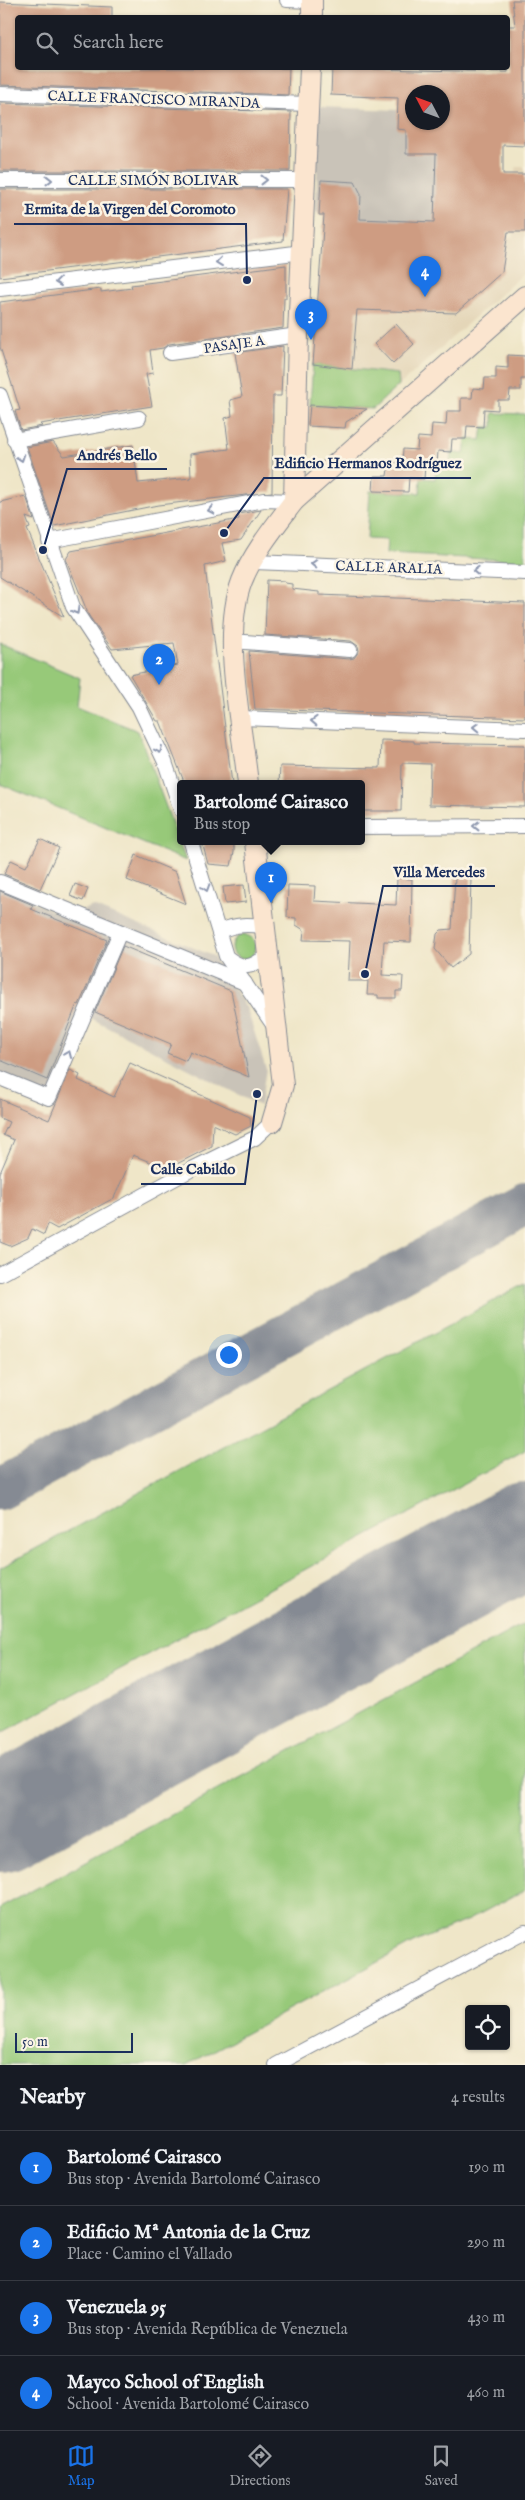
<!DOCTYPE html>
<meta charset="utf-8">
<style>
:root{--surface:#171b24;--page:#242831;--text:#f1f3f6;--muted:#9ea1a6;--line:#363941;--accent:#1a73e8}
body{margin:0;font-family:"IM FELL English",serif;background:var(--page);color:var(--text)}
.controls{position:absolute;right:15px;bottom:15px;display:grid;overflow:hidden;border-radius:5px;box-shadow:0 1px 4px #0004}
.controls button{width:45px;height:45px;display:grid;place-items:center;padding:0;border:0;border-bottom:1px solid var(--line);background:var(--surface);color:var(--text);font:25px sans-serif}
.compass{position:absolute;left:405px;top:85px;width:45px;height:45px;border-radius:50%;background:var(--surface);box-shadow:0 1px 4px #0004;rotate:311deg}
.scale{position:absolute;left:15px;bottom:12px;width:118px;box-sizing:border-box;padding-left:5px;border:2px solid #1b2f5e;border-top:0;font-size:14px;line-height:18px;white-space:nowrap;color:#1b2f5e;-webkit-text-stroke:4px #fcf5e5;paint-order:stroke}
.you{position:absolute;left:228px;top:1354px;width:18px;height:18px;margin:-12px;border:4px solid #fff;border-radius:50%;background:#1a73e8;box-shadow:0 0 0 8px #1a73e833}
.badge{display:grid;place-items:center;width:32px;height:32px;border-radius:50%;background:var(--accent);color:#fff;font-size:16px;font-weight:700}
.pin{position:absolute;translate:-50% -41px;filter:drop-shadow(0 1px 2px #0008)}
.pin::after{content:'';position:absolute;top:26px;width:18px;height:15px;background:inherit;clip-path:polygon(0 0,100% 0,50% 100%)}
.popup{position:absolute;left:177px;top:780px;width:188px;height:65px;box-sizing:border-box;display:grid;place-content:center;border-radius:5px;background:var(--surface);filter:drop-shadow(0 1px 4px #0005);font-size:16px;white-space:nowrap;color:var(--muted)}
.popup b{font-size:19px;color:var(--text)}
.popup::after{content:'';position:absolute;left:50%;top:100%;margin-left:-10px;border:10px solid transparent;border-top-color:var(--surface)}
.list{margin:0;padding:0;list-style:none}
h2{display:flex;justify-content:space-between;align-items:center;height:65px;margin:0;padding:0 20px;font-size:21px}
h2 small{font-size:16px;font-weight:400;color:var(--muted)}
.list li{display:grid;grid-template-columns:32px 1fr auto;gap:15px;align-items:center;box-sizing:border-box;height:75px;padding:0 20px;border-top:1px solid var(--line)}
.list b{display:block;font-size:19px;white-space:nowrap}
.list p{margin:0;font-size:16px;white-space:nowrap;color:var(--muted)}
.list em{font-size:16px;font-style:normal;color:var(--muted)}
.icon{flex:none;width:28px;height:28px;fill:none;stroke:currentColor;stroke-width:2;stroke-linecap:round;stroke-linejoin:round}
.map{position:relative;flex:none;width:525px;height:2065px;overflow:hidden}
.search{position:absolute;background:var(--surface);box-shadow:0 1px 4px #0004;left:15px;right:15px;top:15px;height:55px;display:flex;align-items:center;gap:12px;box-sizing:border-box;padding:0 18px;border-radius:5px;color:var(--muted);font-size:19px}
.sheet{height:365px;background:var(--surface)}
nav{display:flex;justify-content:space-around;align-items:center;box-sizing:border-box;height:70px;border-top:1px solid var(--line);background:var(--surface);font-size:14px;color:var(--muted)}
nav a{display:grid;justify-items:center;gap:2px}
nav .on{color:var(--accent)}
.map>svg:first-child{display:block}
</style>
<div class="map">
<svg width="525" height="2065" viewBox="0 0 525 2065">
<rect width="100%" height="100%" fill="#fcf5e5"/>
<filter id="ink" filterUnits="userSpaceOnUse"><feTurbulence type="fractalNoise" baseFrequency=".02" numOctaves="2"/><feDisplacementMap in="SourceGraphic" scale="10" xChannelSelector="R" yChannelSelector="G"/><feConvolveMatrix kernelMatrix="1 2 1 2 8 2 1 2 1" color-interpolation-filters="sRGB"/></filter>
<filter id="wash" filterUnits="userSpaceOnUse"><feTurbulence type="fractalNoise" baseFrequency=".0096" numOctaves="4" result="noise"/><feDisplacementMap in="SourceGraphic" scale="20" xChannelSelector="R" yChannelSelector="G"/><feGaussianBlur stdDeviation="1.12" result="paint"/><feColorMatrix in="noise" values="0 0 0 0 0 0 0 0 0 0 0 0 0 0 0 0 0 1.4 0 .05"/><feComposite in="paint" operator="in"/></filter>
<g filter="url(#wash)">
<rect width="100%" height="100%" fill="#efe6c8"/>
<polygon fill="#e4d6b8" points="516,167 525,167 525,272 373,409 310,405 313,364 352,368 357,315 351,314 375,220 434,223 465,236 513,237"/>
<g fill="#c9c3b8">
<polygon points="319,107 398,110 397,129 406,130 406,153 436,154 434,223 375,220 356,234 323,232 324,215 319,215 316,210"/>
<polygon points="0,886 65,917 93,906 213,956 247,1009 266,1069 260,1106 85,1015 49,1098 0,1080"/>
</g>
<g fill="#97c979" stroke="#597c6c">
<polygon points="313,364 398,374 399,385 373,409 310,405"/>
<polygon points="493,413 525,414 525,561 386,554 387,540 367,539 370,491 420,493 421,478 435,479 437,465 450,466 451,452 464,454 466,439 481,440 483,427 493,427"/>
<polygon points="0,644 80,678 77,706 138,731 186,861 0,784"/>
<circle cx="244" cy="947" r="12"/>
<polygon points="525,1284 525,1451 0,1734 0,1568"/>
<polygon points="525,1623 525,1890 468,1920 413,1943 187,2065 0,2065 0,1908"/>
</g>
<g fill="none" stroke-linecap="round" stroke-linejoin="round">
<polyline stroke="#858a93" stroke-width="42" points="0,1489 525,1205"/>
<polyline stroke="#858a93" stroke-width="106" points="0,1819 525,1535"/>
</g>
<g id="blocks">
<g fill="#ce9c82" fill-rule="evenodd">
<path d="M 512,0 L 525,0 L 525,146 L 503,145 L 503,174 L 525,174 L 525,232 L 508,232 L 502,272 L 456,313 L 357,310 L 352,369 L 313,364 L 324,215 L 319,215 L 321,180 L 355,182 L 361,194 L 360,219 L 434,222 L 436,154 L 406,154 L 406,130 L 397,129 L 398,98 L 331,95 L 332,68 L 508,72 L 508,26 L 515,26 ZM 412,92 L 442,92 L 442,122 L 412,122 Z"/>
<polygon points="0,2 112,7 112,18 18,18 18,68 289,68 288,95 0,85"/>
<polygon points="0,103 291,112 290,171 0,171"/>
<polygon points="0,189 287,189 283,241 0,277"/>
<polygon points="286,265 286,298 284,298 283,328 169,344 163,348 150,350 153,373 146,374 152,406 40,424 42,426 21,430 15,411 20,410 0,347 0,302 101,289 101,292 132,288 131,285"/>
<polygon points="396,324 414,344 393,364 374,344"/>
<polygon points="283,346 281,396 273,396 272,492 158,505 54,526 27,447 53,442 64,456 133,445 138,483 191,478 190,454 229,449 225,418 232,416 230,400 242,397 235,353"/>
<polygon points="508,355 525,356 525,379 521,379 521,390 510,390 509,400 498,400 498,410 484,409 483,427 467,426 466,439 452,439 451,452 438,451 437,465 425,465 424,479 409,478 408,492 373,491 374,476 387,476 389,462 402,463 403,449 417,450 418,437 431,438 432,424 446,425 447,411 461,411 461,398 472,398 473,388 484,389 485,378 496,378 496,367 508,368"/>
<polygon points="310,405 367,409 346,422 345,428 308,426"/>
<polygon points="26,496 34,520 26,517 30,528 27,529 64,617 0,577 0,502"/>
<polygon points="261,510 241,540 222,543 226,561 205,566 232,784 185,784 160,721 157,721 130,675 178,665 174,643 112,649 89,616 66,559 71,551 239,519 238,514"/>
<polygon points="267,580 285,581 285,583 292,584 292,589 319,592 319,595 525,603 525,718 255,709 249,651 349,659 354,658 359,651 358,646 351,641 265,635"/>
<polygon points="381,740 414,741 414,743 525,745 525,807 429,805 430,764 402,763 401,811 361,811 361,784 279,784 280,766 380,768"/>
<polygon points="40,839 59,848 40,889 4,874 11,860 26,867"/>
<polygon points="202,842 234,842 234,852 231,866 208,864"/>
<polygon points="136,855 176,872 186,904 127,880"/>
<polygon points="455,877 471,878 469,954 451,968 435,949 437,934 441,930 452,929"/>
<polygon points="397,878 412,879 411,942 384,941 382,975 403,976 402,991 396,991 396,998 378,998 378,995 367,995 368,981 348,981 350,941 303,940 304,930 296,925 296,918 287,917 288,885 315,886 314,901 396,905"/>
<polygon points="75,884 88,889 83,901 70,896"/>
<polygon points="244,885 246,902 225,904 223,887"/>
<polygon points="0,891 33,905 31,909 107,940 79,1005 77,1004 47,1080 0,1060"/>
<polygon points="123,946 231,991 249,1077 190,1052 186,1061 167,1053 171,1044 95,1012"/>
<polygon points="130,1063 250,1117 251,1126 235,1134 213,1124 212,1146 167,1169 133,1155 114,1198 57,1229 48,1224 44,1235 32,1229 28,1238 10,1246 0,1242 0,1173 14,1140 3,1135 9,1122 0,1118 0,1099 49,1120 70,1070 80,1075 78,1080 114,1097"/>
</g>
</g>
</g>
<g filter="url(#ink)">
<use href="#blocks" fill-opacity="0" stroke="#858a93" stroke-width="1"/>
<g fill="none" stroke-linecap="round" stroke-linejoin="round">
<defs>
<g id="street">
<polyline points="287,0 312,1"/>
<polyline points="0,94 309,104"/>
<polyline points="0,180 305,180"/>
<polyline points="0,289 303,252"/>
<polyline points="170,353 298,335"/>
<polyline points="0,395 73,607 139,707 165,762 181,810"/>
<polyline points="14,440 139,418"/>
<polyline points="49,541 264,500 294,501"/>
<polyline points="254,562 525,573"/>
<polyline points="232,641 350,650"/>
<polyline points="240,718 525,729"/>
<polyline points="361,827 525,826"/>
<polyline points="191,842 226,956 274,1026"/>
<polyline points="0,882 245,983"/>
<path d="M 220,931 C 236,924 249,924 265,927"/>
<path d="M 228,958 C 245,971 252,967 268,955"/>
<polyline points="0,1078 49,1098 120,932"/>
<polyline points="0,1274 192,1169 255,1138 272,1122"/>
<polyline points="276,2065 525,1932"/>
</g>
<g id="secondary">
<polyline points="312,18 312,0"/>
<polyline points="294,501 298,335 310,68"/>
<path d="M 248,784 C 242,725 221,636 242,581 C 253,553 276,525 294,501 L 525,296"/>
<polyline points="255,842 283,1085 272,1122"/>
</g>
</defs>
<use href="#street" stroke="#858a93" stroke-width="16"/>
<use href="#secondary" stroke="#858a93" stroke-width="22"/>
<use href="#street" stroke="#fff" stroke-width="14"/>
<use href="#secondary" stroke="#fbe5cf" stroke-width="20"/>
</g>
<defs><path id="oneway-chevron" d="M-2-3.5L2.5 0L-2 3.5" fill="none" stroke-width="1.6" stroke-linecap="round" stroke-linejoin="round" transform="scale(1.25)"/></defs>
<g stroke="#8d97ae">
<use href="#oneway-chevron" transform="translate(49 180)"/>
<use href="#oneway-chevron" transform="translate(264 180)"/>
<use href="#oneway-chevron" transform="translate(219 262) rotate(173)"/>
<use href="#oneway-chevron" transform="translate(58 282) rotate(173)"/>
<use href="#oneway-chevron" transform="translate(21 458) rotate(71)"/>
<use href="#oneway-chevron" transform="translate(211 510) rotate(169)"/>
<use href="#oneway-chevron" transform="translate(314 564) rotate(-178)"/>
<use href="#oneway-chevron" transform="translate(476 571) rotate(-178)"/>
<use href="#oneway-chevron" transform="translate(76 611) rotate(60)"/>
<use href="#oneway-chevron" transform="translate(314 721) rotate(-178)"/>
<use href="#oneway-chevron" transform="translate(476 727) rotate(-178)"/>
<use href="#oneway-chevron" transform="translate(159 750) rotate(65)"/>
<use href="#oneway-chevron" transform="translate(476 826) rotate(180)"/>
<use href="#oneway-chevron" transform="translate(206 888) rotate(72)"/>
<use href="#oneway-chevron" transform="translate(68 1054) rotate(-67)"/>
</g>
</g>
<g text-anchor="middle" stroke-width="5" stroke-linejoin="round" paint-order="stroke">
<g font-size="14" fill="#1b2f5e" stroke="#fcf5e5">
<text transform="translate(154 99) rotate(2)" y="5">CALLE FRANCISCO MIRANDA</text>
<text x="153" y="185">CALLE SIMÓN BOLIVAR</text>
<text transform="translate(234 344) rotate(-8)" y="5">PASAJE A</text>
<text transform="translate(389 567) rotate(2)" y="5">CALLE ARALIA</text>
</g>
</g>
<path fill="none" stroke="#1b2f5e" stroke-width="2" d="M247 280L246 224H14M43 550L67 469H167M224 533L264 478H471M365 974L383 886H495M257 1094L245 1184H141"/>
<g fill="#1b2f5e" stroke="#fcf5e5" stroke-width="2">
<circle cx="247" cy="280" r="5"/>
<circle cx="43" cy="550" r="5"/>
<circle cx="224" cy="533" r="5"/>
<circle cx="365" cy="974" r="5"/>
<circle cx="257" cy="1094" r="5"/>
</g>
<g font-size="15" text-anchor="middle" font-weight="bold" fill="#1b2f5e" stroke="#fcf5e5" stroke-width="5" stroke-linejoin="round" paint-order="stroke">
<text x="130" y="214">Ermita de la Virgen del Coromoto</text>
<text x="117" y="460">Andrés Bello</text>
<text x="368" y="468">Edificio Hermanos Rodríguez</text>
<text x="439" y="877">Villa Mercedes</text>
<text x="193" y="1174">Calle Cabildo</text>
</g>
</svg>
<div class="controls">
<button><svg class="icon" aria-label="locate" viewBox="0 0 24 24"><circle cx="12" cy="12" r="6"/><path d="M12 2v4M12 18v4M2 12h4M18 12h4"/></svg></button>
</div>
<svg class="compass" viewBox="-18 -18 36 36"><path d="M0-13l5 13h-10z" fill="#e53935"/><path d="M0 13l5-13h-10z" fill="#9ea1a6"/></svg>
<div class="scale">50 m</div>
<div class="you"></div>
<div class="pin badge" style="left:271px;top:903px">1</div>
<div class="popup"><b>Bartolomé Cairasco</b>Bus stop</div>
<div class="pin badge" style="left:159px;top:685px">2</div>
<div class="pin badge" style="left:311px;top:340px">3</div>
<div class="pin badge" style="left:425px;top:297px">4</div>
<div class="search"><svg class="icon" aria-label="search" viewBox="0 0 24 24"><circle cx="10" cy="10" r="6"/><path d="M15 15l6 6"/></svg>Search here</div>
</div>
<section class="sheet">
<h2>Nearby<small>4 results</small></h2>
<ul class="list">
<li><span class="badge">1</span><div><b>Bartolomé Cairasco</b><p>Bus stop · Avenida Bartolomé Cairasco</p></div><em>190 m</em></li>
<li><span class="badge">2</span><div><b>Edificio Mª Antonia de la Cruz</b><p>Place · Camino el Vallado</p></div><em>290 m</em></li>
<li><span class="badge">3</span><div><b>Venezuela 95</b><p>Bus stop · Avenida República de Venezuela</p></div><em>430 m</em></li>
<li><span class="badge">4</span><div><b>Mayco School of English</b><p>School · Avenida Bartolomé Cairasco</p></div><em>460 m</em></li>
</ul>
</section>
<nav>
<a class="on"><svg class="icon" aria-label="map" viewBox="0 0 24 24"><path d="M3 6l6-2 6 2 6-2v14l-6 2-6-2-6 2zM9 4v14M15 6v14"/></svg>Map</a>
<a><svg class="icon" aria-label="directions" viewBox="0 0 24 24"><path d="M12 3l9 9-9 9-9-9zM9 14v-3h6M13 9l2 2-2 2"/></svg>Directions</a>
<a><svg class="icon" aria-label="saved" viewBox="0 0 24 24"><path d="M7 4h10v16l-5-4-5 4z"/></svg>Saved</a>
</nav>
